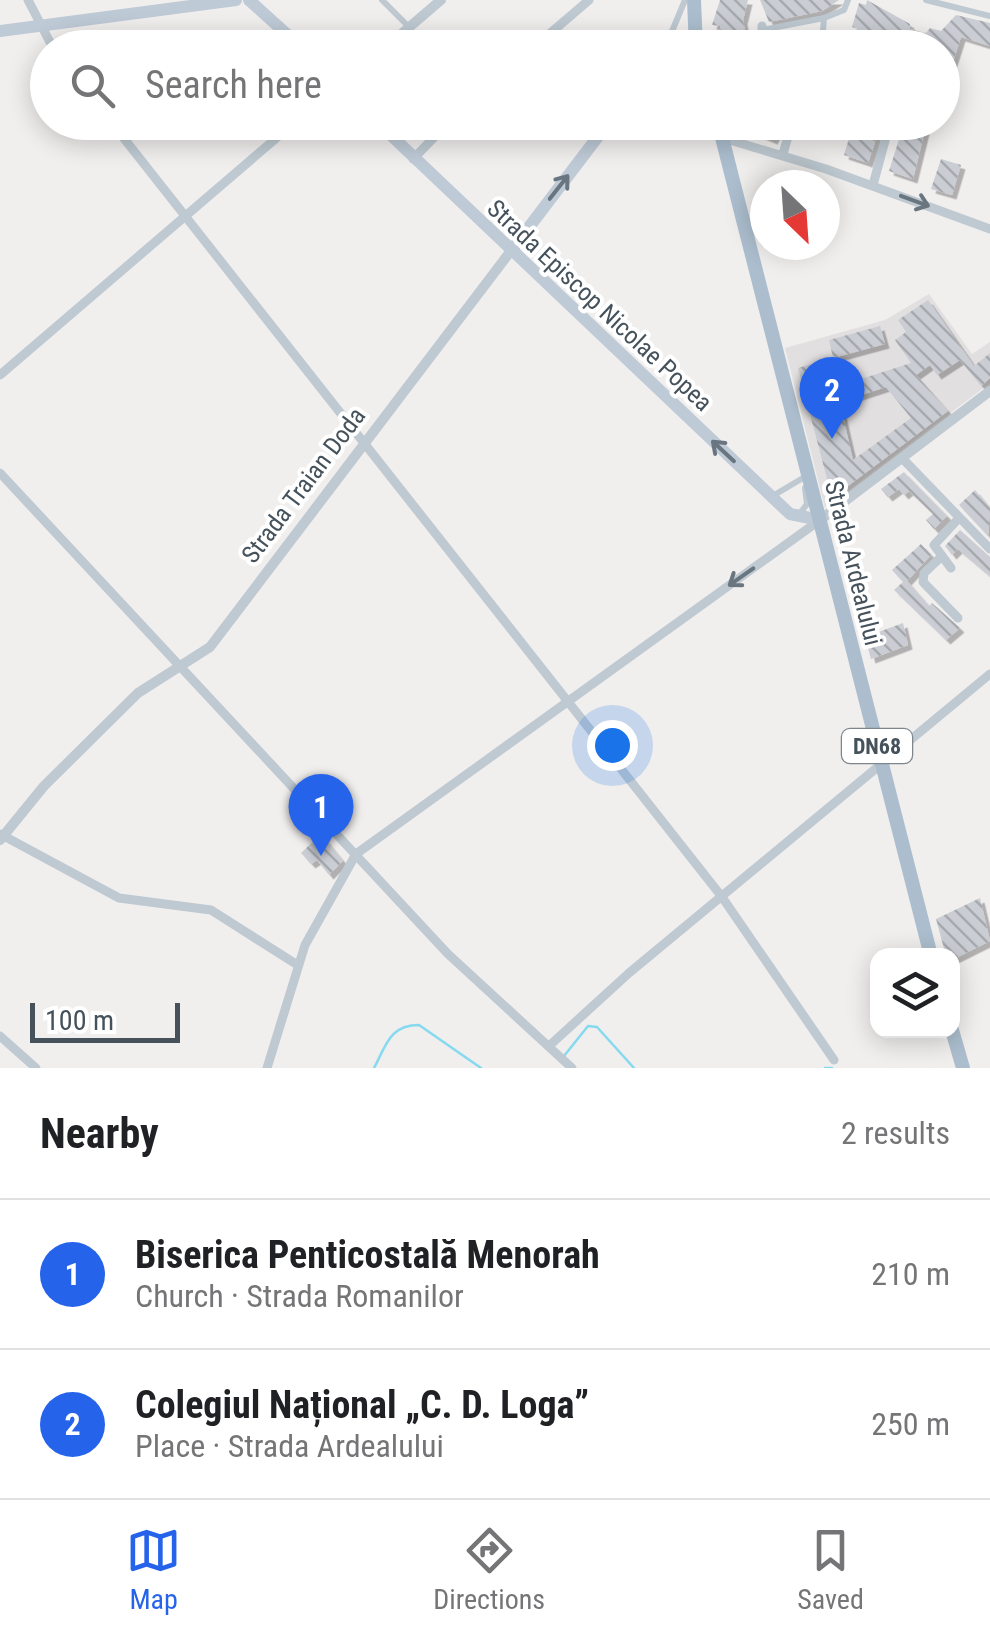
<!DOCTYPE html>
<meta charset="utf-8">
<style>
:root{--surface:#fff;--page:#f6f6f6;--text:#202124;--muted:#757577;--line:#e0e0e0;--accent:#2563eb}
body{margin:0;font-family:"Roboto Condensed",sans-serif;background:var(--page);color:var(--text)}
.controls{position:absolute;right:30px;bottom:30px;display:grid;overflow:hidden;border-radius:20px;box-shadow:0 5px 25px #0003}
.controls button{width:90px;height:90px;display:grid;place-items:center;padding:0;border:0;border-bottom:2px solid var(--line);background:var(--surface);color:var(--text);font:50px sans-serif}
.compass{position:absolute;left:750px;top:170px;width:90px;height:90px;border-radius:50%;background:var(--surface);box-shadow:0 5px 25px #0003;rotate:155deg}
.scale{position:absolute;left:30px;bottom:25px;width:150px;box-sizing:border-box;padding-left:10px;border:5px solid #45525c;border-top:0;font-size:28px;line-height:35px;white-space:nowrap;color:#45525c;-webkit-text-stroke:8px #fff;paint-order:stroke}
.you{position:absolute;left:612px;top:745px;width:35px;height:35px;margin:-25px;border:8px solid #fff;border-radius:50%;background:#1a73e8;box-shadow:0 0 0 15px #1a73e833}
.badge{display:grid;place-items:center;width:65px;height:65px;border-radius:50%;background:var(--accent);color:#fff;font-size:32px;font-weight:700}
.pin{position:absolute;translate:-50% -82px;filter:drop-shadow(0 2px 5px #0008)}
.pin::after{content:'';position:absolute;top:52px;width:35px;height:30px;background:inherit;clip-path:polygon(0 0,100% 0,50% 100%)}
.list{margin:0;padding:0;list-style:none}
h2{display:flex;justify-content:space-between;align-items:center;height:130px;margin:0;padding:0 40px;font-size:42px}
h2 small{font-size:32px;font-weight:400;color:var(--muted)}
.list li{display:grid;grid-template-columns:65px 1fr auto;gap:30px;align-items:center;box-sizing:border-box;height:150px;padding:0 40px;border-top:2px solid var(--line)}
.list b{display:block;font-size:38px;white-space:nowrap}
.list p{margin:0;font-size:32px;white-space:nowrap;color:var(--muted)}
.list em{font-size:32px;font-style:normal;color:var(--muted)}
.icon{flex:none;width:55px;height:55px;fill:none;stroke:currentColor;stroke-width:2;stroke-linecap:round;stroke-linejoin:round}
.map{position:relative;flex:none;width:990px;height:1068px;overflow:hidden}
.search{position:absolute;background:var(--surface);box-shadow:0 5px 25px #0003;left:30px;right:30px;top:30px;height:110px;display:flex;align-items:center;gap:25px;box-sizing:border-box;padding:0 35px;border-radius:55px;color:var(--muted);font-size:38px}
.sheet{height:430px;background:var(--surface)}
nav{display:flex;justify-content:space-around;align-items:center;box-sizing:border-box;height:140px;border-top:2px solid var(--line);background:var(--surface);font-size:28px;color:var(--muted)}
nav a{display:grid;justify-items:center;gap:5px}
nav .on{color:var(--accent)}
.map>svg:first-child{display:block}
</style>
<div class="map">
<svg width="990" height="1068" viewBox="0 0 990 1068">
<defs>
<pattern id="building-back-hatch" width="6" height="6" patternUnits="userSpaceOnUse" patternTransform="scale(2.5)"><rect width="6" height="6" fill="#cacdd3"/><path d="M-1 5l2 2M0 0l6 6M5-1l2 2" fill="none" stroke="#a6a9ae"/></pattern>
<filter id="shadow"><feDropShadow dx="4.5" dy="4.5" stdDeviation="0" flood-color="#0004"/></filter>
</defs>
<rect width="100%" height="100%" fill="#f1eeee"/>
<polygon fill="#e2dfe0" points="929,294 972,354 990,342 990,383 825,508 785,348 885,320"/>
<g fill="none" stroke-linecap="round" stroke-linejoin="round">
<g stroke="#85daef" stroke-width="2.5">
<polyline points="564,1056 588,1026 597,1027 634,1068"/>
<path d="M 374,1068 C 386,1046 389,1025 419,1025 L 481,1068"/>
<polyline points="825,1068 832,1068"/>
</g>
</g>
<g fill="url(#building-back-hatch)" filter="url(#shadow)">
<polygon points="720,0 748,0 743,20 748,48 727,48 720,26 712,25"/>
<polygon points="760,0 839,0 822,11 769,22"/>
<polygon points="867,0 910,24 909,29 926,33 930,28 941,31 956,15 990,23 990,46 961,37 950,71 942,68 942,48 883,48 876,45 880,37 852,27 859,3 866,5"/>
<polygon points="730,122 783,122 773,140"/>
<polygon points="899,122 927,122 913,179 889,171 901,133 896,132"/>
<polygon points="853,125 878,133 868,163 844,155"/>
<polygon points="941,159 961,165 952,195 931,189"/>
<polygon points="928,300 974,366 990,353 990,378 981,386 960,360 937,375 930,365 916,375 948,411 832,498 798,368 819,362 829,412 841,408 853,460 911,418 886,387 843,401 839,386 911,363 895,340 906,332 898,320"/>
<polygon points="880,326 885,344 833,358 829,340"/>
<polygon points="904,472 947,516 934,529 926,520 933,514 909,491 904,495 899,489 888,497 881,489"/>
<polygon points="975,490 990,508 988,536 959,505"/>
<polygon points="960,530 990,557 990,576 958,549 952,555 945,546"/>
<polygon points="921,544 931,555 907,581 929,606 932,603 960,628 946,640 894,590 903,582 892,570"/>
<polygon points="903,623 908,645 871,659 865,637"/>
<polygon points="321,834 343,861 329,875 317,860 311,864 301,853"/>
<polygon points="980,898 990,941 952,960 946,956 936,919"/>
</g>
<g fill="none" stroke-linecap="round" stroke-linejoin="round">
<polyline stroke="#71d0a0" stroke-width="2.5" stroke-dasharray="8 5" stroke-linecap="butt" points="722,44 751,36"/>
<g stroke="#bec9d1" stroke-width="6">
<polyline points="382,0 409,27"/>
<polyline points="926,0 990,16"/>
<polyline points="762,30 824,18"/>
<polyline points="822,43 824,18 844,10 848,0"/>
<polyline points="665,48 685,0"/>
<polyline points="776,494 808,475"/>
<polyline points="801,512 807,504 805,488"/>
</g>
<g stroke="#bec9d1" stroke-width="9">
<polyline points="28,0 53,48"/>
<polyline points="533,48 589,0"/>
<polyline points="762,48 762,26"/>
<polyline points="821,48 822,43"/>
<polyline points="111,122 722,897 834,1060"/>
<polyline points="723,138 826,169 990,229"/>
<polyline points="783,154 792,122"/>
<polyline points="413,159 449,122"/>
<polyline points="873,185 890,122"/>
<polyline points="0,375 295,122"/>
<polyline points="902,458 990,549"/>
<polyline points="0,473 448,954 572,1068"/>
<polyline points="941,557 924,573 923,582 958,618"/>
<polyline points="951,568 934,545 959,518"/>
<polyline points="0,834 119,898 211,910 296,964"/>
<polyline points="0,1036 36,1068"/>
<polyline points="549,1046 629,973 990,674"/>
<polyline points="267,1068 305,945 356,854 820,520"/>
</g>
<g stroke="#bec9d1" stroke-width="10">
<polyline points="385,48 441,0"/>
<polyline points="820,520 990,391"/>
<polyline points="0,840 44,786 138,693 210,647 510,252"/>
</g>
<g stroke="#becad6" stroke-width="12">
<polyline points="249,0 302,48"/>
<polyline points="0,31 236,0"/>
<polyline points="377,122 790,514 820,520"/>
<polyline points="510,252 609,122"/>
</g>
<g stroke="#acbece" stroke-width="14">
<polyline points="694,0 696,48"/>
<polyline points="718,122 931,956"/>
<polyline points="952,1030 963,1068"/>
</g>
</g>
<defs><path id="oneway-shaft" d="M-6 0H5M1.5-3L5.5 0L1.5 3" fill="none" stroke-width="1.6" stroke-linecap="round" stroke-linejoin="round" transform="scale(2.5)"/></defs>
<g stroke="#697681">
<use href="#oneway-shaft" transform="translate(559 187) rotate(-52)"/>
<use href="#oneway-shaft" transform="translate(723 451) rotate(-137)"/>
</g>
<g stroke="#69767f">
<use href="#oneway-shaft" transform="translate(915 201) rotate(20)"/>
<use href="#oneway-shaft" transform="translate(741 577) rotate(145)"/>
</g>
<g text-anchor="middle" stroke-width="8" stroke-linejoin="round" paint-order="stroke">
<rect fill="#fff" stroke="#7d868d" stroke-width="2.5" x="842" y="729" width="70" height="34" rx="8"/>
<g font-size="22" font-weight="bold" fill="#45525c">
<text x="877" y="754">DN68</text>
</g>
<g font-size="25" fill="#45525c" stroke="#fff">
<text transform="translate(600 305) rotate(43)" y="9">Strada Episcop Nicolae Popea</text>
<text transform="translate(303 485) rotate(-53)" y="9">Strada Traian Doda</text>
<text transform="translate(854 563) rotate(76)" y="9">Strada Ardealului</text>
</g>
</g>
</svg>
<div class="controls">
<button><svg class="icon" aria-label="layers" viewBox="0 0 24 24"><path d="M12 4l9 5-9 5-9-5zM3 14l9 5 9-5"/></svg></button>
</div>
<svg class="compass" viewBox="-18 -18 36 36"><path d="M0-13l5 13h-10z" fill="#e53935"/><path d="M0 13l5-13h-10z" fill="#757577"/></svg>
<div class="scale">100 m</div>
<div class="you"></div>
<div class="pin badge" style="left:321px;top:856px">1</div>
<div class="pin badge" style="left:832px;top:439px">2</div>
<div class="search"><svg class="icon" aria-label="search" viewBox="0 0 24 24"><circle cx="10" cy="10" r="6"/><path d="M15 15l6 6"/></svg>Search here</div>
</div>
<section class="sheet">
<h2>Nearby<small>2 results</small></h2>
<ul class="list">
<li><span class="badge">1</span><div><b>Biserica Penticostală Menorah</b><p>Church · Strada Romanilor</p></div><em>210 m</em></li>
<li><span class="badge">2</span><div><b>Colegiul Național „C. D. Loga”</b><p>Place · Strada Ardealului</p></div><em>250 m</em></li>
</ul>
</section>
<nav>
<a class="on"><svg class="icon" aria-label="map" viewBox="0 0 24 24"><path d="M3 6l6-2 6 2 6-2v14l-6 2-6-2-6 2zM9 4v14M15 6v14"/></svg>Map</a>
<a><svg class="icon" aria-label="directions" viewBox="0 0 24 24"><path d="M12 3l9 9-9 9-9-9zM9 14v-3h6M13 9l2 2-2 2"/></svg>Directions</a>
<a><svg class="icon" aria-label="saved" viewBox="0 0 24 24"><path d="M7 4h10v16l-5-4-5 4z"/></svg>Saved</a>
</nav>
